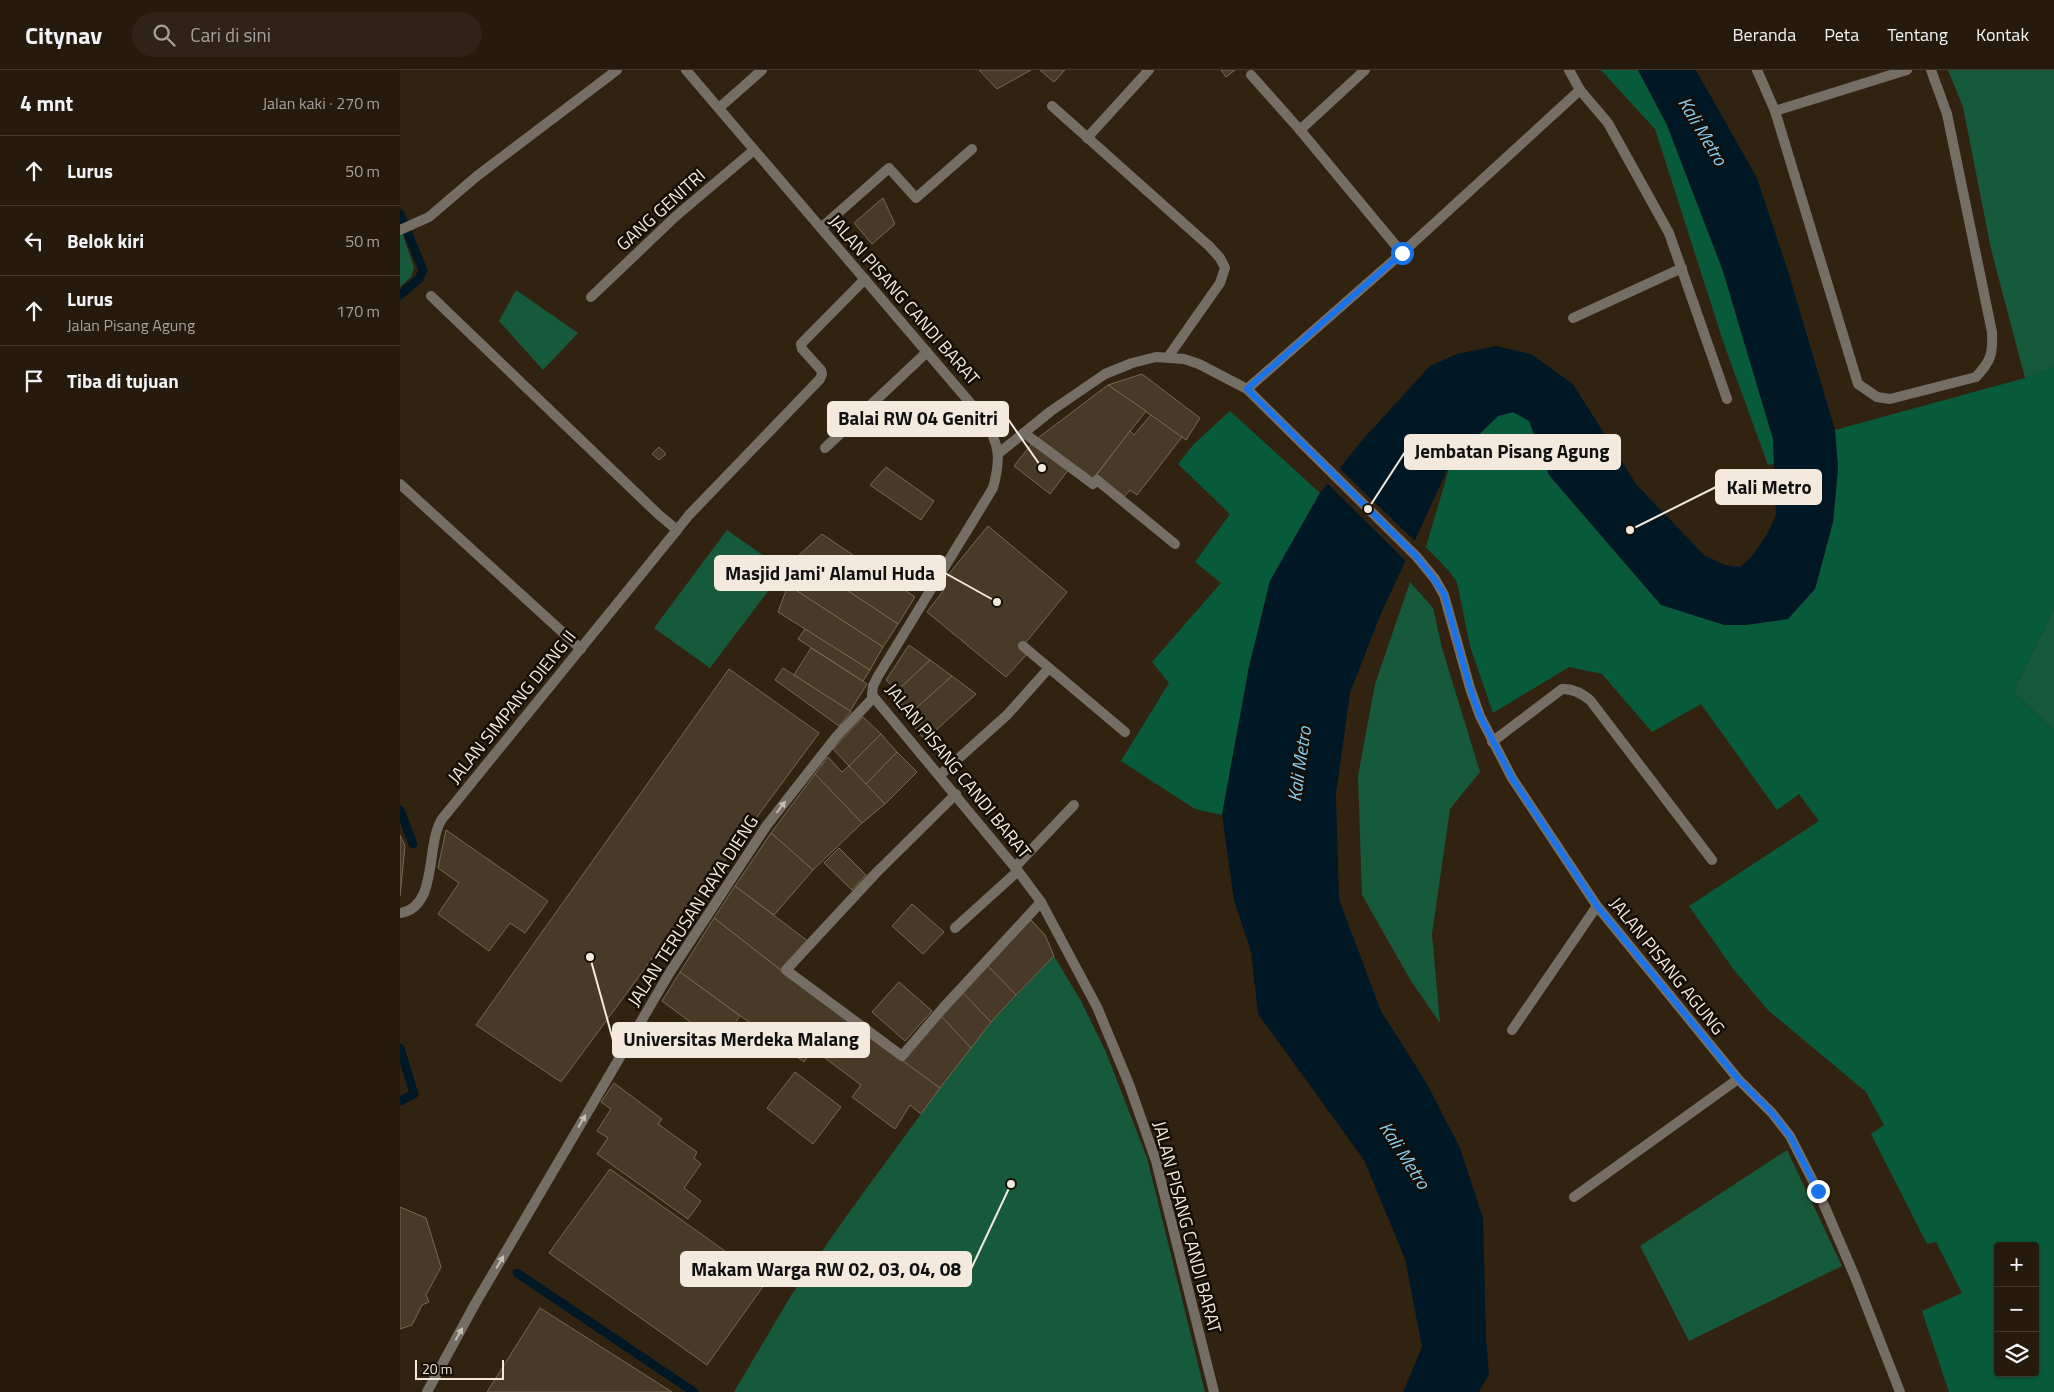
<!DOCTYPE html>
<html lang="id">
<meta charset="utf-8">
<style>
:root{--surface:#261a0d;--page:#2e2316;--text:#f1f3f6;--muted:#a4a19d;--line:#42382e}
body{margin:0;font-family:"Titillium Web",sans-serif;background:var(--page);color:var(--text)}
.controls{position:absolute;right:15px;bottom:15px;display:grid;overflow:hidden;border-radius:5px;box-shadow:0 1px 4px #0004}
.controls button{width:45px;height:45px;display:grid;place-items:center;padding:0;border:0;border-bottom:1px solid var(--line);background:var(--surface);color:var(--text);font:25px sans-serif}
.scale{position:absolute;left:15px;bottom:12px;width:89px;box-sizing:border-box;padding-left:5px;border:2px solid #f3e9dd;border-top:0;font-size:14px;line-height:18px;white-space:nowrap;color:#f3e9dd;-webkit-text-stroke:4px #150e07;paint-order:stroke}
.stop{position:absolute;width:15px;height:15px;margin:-11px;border:4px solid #1a73e8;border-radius:50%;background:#fff}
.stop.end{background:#1a73e8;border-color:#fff;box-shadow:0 1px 5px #0008}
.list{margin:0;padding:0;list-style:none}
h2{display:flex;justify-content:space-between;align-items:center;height:65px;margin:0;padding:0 20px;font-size:21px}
h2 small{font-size:16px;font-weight:400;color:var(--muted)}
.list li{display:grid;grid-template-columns:32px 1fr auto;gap:15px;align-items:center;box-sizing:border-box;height:70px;padding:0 20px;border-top:1px solid var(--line)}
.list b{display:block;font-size:19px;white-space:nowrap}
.list p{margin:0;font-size:16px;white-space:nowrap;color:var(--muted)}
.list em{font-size:16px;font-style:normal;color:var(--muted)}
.icon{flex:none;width:28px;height:28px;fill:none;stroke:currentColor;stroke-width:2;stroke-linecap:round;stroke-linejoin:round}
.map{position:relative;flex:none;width:1654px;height:1322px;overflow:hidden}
header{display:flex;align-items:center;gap:30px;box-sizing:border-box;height:70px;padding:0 25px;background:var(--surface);border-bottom:1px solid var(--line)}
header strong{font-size:24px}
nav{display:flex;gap:28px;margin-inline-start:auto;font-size:18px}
.search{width:350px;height:45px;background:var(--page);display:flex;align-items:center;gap:12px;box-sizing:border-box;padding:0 18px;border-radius:28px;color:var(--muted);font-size:19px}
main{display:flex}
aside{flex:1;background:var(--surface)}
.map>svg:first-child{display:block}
</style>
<header>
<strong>Citynav</strong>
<div class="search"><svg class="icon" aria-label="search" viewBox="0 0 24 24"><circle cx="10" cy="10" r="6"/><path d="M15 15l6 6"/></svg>Cari di sini</div>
<nav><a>Beranda</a><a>Peta</a><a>Tentang</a><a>Kontak</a></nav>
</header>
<main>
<aside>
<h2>4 mnt<small>Jalan kaki · 270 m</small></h2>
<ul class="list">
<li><svg class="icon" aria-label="ahead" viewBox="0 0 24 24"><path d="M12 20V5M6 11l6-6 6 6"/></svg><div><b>Lurus</b></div><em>50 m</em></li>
<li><svg class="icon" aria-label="left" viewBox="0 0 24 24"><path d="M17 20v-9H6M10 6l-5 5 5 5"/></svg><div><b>Belok kiri</b></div><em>50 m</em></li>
<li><svg class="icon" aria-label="ahead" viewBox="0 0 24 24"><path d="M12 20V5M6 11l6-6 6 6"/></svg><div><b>Lurus</b><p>Jalan Pisang Agung</p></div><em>170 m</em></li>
<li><svg class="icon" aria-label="arrive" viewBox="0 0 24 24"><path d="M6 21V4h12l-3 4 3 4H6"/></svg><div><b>Tiba di tujuan</b></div></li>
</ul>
</aside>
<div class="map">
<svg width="1654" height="1322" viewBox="0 0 1654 1322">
<rect width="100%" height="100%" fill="#322311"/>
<g fill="#17593b">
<polygon points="1548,0 1654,0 1654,297 1625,308 1591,179 1563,37"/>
<polygon points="0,157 14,197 11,207 0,217"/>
<polygon points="116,220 178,263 143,300 99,251"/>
<polygon points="327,460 384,500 310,598 254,558"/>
<polygon points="1010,512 1033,538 1042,578 1080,702 1050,739 1032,864 1040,953 1011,911 962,825 958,706 975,614"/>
<polygon points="1654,537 1654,661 1614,622"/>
<polygon points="654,886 681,931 706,982 747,1088 805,1322 334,1322 392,1224 450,1141 540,1018 591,952"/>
<polygon points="1387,1080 1442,1196 1289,1271 1240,1176"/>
</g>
<g fill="#085b3a" fill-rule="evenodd">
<polygon points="1201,0 1238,0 1267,55 1323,201 1373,369 1374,394 1368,395 1324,274 1255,59"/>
<path d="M 1654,297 L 1654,537 L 1614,622 L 1654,661 L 1654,1322 L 1549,1322 L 1522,1241 L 1562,1223 L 1536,1172 L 1527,1174 L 1471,1064 L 1484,1055 L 1466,1022 L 1369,941 L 1334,900 L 1289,836 L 1419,751 L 1399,724 L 1377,740 L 1301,634 L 1252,662 L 1202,604 L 1169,597 L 1093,643 L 1070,576 L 1057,512 L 1048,500 L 1026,477 L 1051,392 L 1098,346 L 1113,342 L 1129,351 L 1149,405 L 1261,535 L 1415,519 L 1433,452 L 1438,398 L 1435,360 L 1625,308 ZM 1598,1176 L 1635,1176 L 1635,1303 L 1598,1303 Z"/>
<polygon points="830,341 920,423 870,511 849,597 822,745 795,739 721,691 769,613 752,592 821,513 795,492 830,444 778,394 794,374"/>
</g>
<polygon fill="#001826" points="1238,0 1296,0 1357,108 1388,201 1435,360 1438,398 1433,452 1415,519 1388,549 1346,555 1324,555 1261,535 1149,405 1129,351 1113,342 1098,346 1051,392 980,546 950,623 936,724 939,829 981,941 1026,1012 1060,1078 1083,1148 1086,1268 1089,1304 1079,1322 1003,1322 1022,1277 1005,1189 964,1090 858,944 851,882 834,830 822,745 849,597 870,511 920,423 963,369 1030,296 1057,284 1096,276 1131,284 1173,314 1236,414 1304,485 1325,495 1340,497 1352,486 1366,466 1376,445 1373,369 1323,201 1267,55"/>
<polygon fill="#322311" points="938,397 1017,473 1008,493 926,412"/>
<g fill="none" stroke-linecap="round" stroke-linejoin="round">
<g stroke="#001826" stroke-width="9">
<polyline points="0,144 23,200 19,209 0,225"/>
<polyline points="0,740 13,774"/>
<polyline points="0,978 14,1024 0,1031"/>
<polyline points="117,1203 294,1322"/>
</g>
</g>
<g fill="#483a26" stroke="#786853">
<polygon points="579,0 631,0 597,19"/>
<polygon points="640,0 665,0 654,12"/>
<polygon points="821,0 835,0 826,7"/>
<polygon points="483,128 495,154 472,174 454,153"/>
<polygon points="742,304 800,348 786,370 708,315"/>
<polygon points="708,315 746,341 691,411 638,368"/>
<polygon points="751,345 782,367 737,425 730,420 723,428 695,407 730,361 734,365"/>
<polygon points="633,372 669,399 650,424 614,396"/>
<polygon points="259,377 266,384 259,390 252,384"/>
<polygon points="486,397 534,431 521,450 470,415"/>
<polygon points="588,456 667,522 623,576 628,583 606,607 527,542 544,520 539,516"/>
<polygon points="422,464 515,527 498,554 397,487"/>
<polygon points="397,487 498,554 483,577 388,515"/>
<polygon points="388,515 483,577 470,600 378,542"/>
<polygon points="405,559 470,600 463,611 398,569"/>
<polygon points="509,575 530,590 497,621 486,610"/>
<polygon points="411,578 467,614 450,641 394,605"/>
<polygon points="530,590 552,606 510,644 493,625"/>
<polygon points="383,598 450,641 451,642 439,656 375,610"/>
<polygon points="329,599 419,663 161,1012 76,955"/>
<polygon points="552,606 576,624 525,670 506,647"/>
<polygon points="463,647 481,664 449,696 433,679"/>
<polygon points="481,664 497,682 466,714 449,696"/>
<polygon points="497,682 517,702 485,734 466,714"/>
<polygon points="428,687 442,702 449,696 485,734 462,753 415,704"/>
<polygon points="415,704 462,753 413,800 371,763"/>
<polygon points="46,760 148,831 125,863 110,853 89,881 38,844 59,813 38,798"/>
<polygon points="371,763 413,800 374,845 335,816"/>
<polygon points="0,765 5,776 0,826"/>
<polygon points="439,778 466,805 452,820 424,793"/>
<polygon points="335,816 409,872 382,901 314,848"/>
<polygon points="512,834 544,862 523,884 492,856"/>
<polygon points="314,848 382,901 540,1018 521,1044 510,1035 495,1059 452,1027 461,1015 413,979 404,992 280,902"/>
<polygon points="631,850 645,865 654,886 616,925 586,894"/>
<polygon points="586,894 616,925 591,952 561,921"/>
<polygon points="280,902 340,946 320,974 262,931"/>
<polygon points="499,912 532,941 505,971 472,942"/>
<polygon points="561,921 591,952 571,978 540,945"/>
<polygon points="540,945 571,978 540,1018 503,991"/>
<polygon points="395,1002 441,1037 413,1074 367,1038"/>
<polygon points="214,1013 262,1049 258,1054 297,1082 294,1088 301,1094 284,1118 301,1131 288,1149 197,1084 208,1068 197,1061 211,1039 201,1032"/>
<polygon points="210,1099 367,1211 307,1295 149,1183"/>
<polygon points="0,1137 26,1148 41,1197 26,1225 29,1232 22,1235 12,1255 0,1259"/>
<polygon points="140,1238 272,1322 87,1322"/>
</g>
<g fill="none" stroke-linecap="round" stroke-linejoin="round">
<g stroke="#756e65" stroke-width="10">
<polyline points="652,36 809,176 820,188 825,198 820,213 768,287"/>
<polyline points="319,38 362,0"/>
<polyline points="687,68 749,0"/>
<polyline points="421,158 489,98 516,128 572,79"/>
<polyline points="0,160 29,147 77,106 217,0"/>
<polyline points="191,227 276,146 354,80"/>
<polyline points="624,363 693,414 697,410 775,474"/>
<polyline points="425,378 527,282"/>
<polyline points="277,460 289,445 420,309 422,304 421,300 402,279 401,274 465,209"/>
<polyline points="623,576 725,662"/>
<polyline points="540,705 607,645 649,598"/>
<polyline points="556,724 476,803 386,900 502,986 543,938 641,832"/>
<polyline points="615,797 674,735"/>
<polyline points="555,858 618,801"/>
</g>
<g stroke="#756e65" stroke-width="10">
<path d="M 286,0 L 584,349 C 600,375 601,389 593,418 L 478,606 L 473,616 L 472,625 L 618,801 L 641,832 L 697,937 L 729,1014 L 756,1091 L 814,1322"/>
<polyline points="965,0 900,60 1002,183"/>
<polyline points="1169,0 1180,20 1208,53 1269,163 1327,329"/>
<path d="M 1357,0 L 1375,41 L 1458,314 L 1477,327 L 1490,329 L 1576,307 C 1591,291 1593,284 1592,262 L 1547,44 L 1531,0"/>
<polyline points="851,5 900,60"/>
<polyline points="1375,41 1507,0"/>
<polyline points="1173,248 1282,198"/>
<polyline points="847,319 1002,183 1180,20"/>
<polyline points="599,383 651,341 705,304 732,293 756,287 784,289 799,294 847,319 1017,487 1035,509 1044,525 1070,618 1080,646 1112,708 1197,836 1338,1009 1372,1043 1390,1066 1418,1121 1455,1207 1500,1322"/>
<polyline points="0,414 181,579"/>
<path d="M 1092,672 L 1162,619 C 1173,618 1182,624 1190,630 L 1312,790"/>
<path d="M 0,843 C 39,837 25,775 42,749 L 277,460 L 258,444 L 31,226"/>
<polyline points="1112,960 1197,836"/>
<polyline points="1174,1127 1338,1009"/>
<polyline points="27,1322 75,1234 270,902 367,755 436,667 473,628"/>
</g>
</g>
<defs><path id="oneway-solid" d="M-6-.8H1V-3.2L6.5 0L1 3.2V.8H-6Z" transform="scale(1.25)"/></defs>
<g fill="#c7beb3">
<use href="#oneway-solid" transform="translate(381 737) rotate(-53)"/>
<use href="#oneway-solid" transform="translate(182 1051) rotate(-60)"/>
<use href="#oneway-solid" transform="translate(100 1192) rotate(-60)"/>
<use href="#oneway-solid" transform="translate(59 1264) rotate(-61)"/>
</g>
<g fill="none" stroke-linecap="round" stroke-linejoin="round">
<polyline stroke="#1a73e8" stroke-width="6" points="1002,183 847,319 1017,487 1034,509 1044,524 1070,618 1080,646 1112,708 1197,836 1338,1009 1372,1043 1390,1066 1418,1121"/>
</g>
<g text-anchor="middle" stroke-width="5" stroke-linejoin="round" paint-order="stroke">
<g font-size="18" fill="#f3e9dd" stroke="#150e07">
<text transform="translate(261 140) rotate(-42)" y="6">GANG GENITRI</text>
<text transform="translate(504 230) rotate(49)" y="6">JALAN PISANG CANDI BARAT</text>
<text transform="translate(112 637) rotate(-51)" y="6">JALAN SIMPANG DIENG II</text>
<text transform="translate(558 701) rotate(51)" y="6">JALAN PISANG CANDI BARAT</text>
<text transform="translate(293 841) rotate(-57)" y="6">JALAN TERUSAN RAYA DIENG</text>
<text transform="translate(1267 896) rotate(51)" y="6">JALAN PISANG AGUNG</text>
<text transform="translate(787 1157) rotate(75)" y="6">JALAN PISANG CANDI BARAT</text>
</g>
<g font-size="19" font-style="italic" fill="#88cdf1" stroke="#150e07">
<text transform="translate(1303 61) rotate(59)" y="7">Kali Metro</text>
<text transform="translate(899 694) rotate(-82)" y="7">Kali Metro</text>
<text transform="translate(1005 1085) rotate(57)" y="7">Kali Metro</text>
</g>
</g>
<path fill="none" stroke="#f3e9dd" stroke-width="2" d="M642 398L608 349M968 439L1005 382M1230 460L1316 417M597 532L545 503M190 887L213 970M611 1114L571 1199"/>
<g fill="#f3e9dd" stroke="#150e07" stroke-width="2">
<circle cx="642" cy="398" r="5"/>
<circle cx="968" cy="439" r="5"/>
<circle cx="1230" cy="460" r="5"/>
<circle cx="597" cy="532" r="5"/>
<circle cx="190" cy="887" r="5"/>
<circle cx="611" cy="1114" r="5"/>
</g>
<g fill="#f3e9dd" stroke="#f3e9dd" stroke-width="2">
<rect x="428" y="332" width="180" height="34" rx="5"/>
<rect x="1005" y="365" width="215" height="34" rx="5"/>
<rect x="1316" y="400" width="105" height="34" rx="5"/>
<rect x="315" y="486" width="230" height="34" rx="5"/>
<rect x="213" y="953" width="256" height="34" rx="5"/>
<rect x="281" y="1182" width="290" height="34" rx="5"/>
</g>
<g font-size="19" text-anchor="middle" font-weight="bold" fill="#111">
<text x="518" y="355">Balai RW 04 Genitri</text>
<text x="1112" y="388">Jembatan Pisang Agung</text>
<text x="1369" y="424">Kali Metro</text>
<text x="430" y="510">Masjid Jami' Alamul Huda</text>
<text x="341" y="976">Universitas Merdeka Malang</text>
<text x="426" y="1206">Makam Warga RW 02, 03, 04, 08</text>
</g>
</svg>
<div class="controls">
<button>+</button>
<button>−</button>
<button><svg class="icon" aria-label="layers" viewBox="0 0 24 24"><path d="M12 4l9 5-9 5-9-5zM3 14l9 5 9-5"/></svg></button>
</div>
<div class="scale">20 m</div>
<div class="stop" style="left:1002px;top:183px"></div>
<div class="stop end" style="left:1418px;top:1121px"></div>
</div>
</main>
